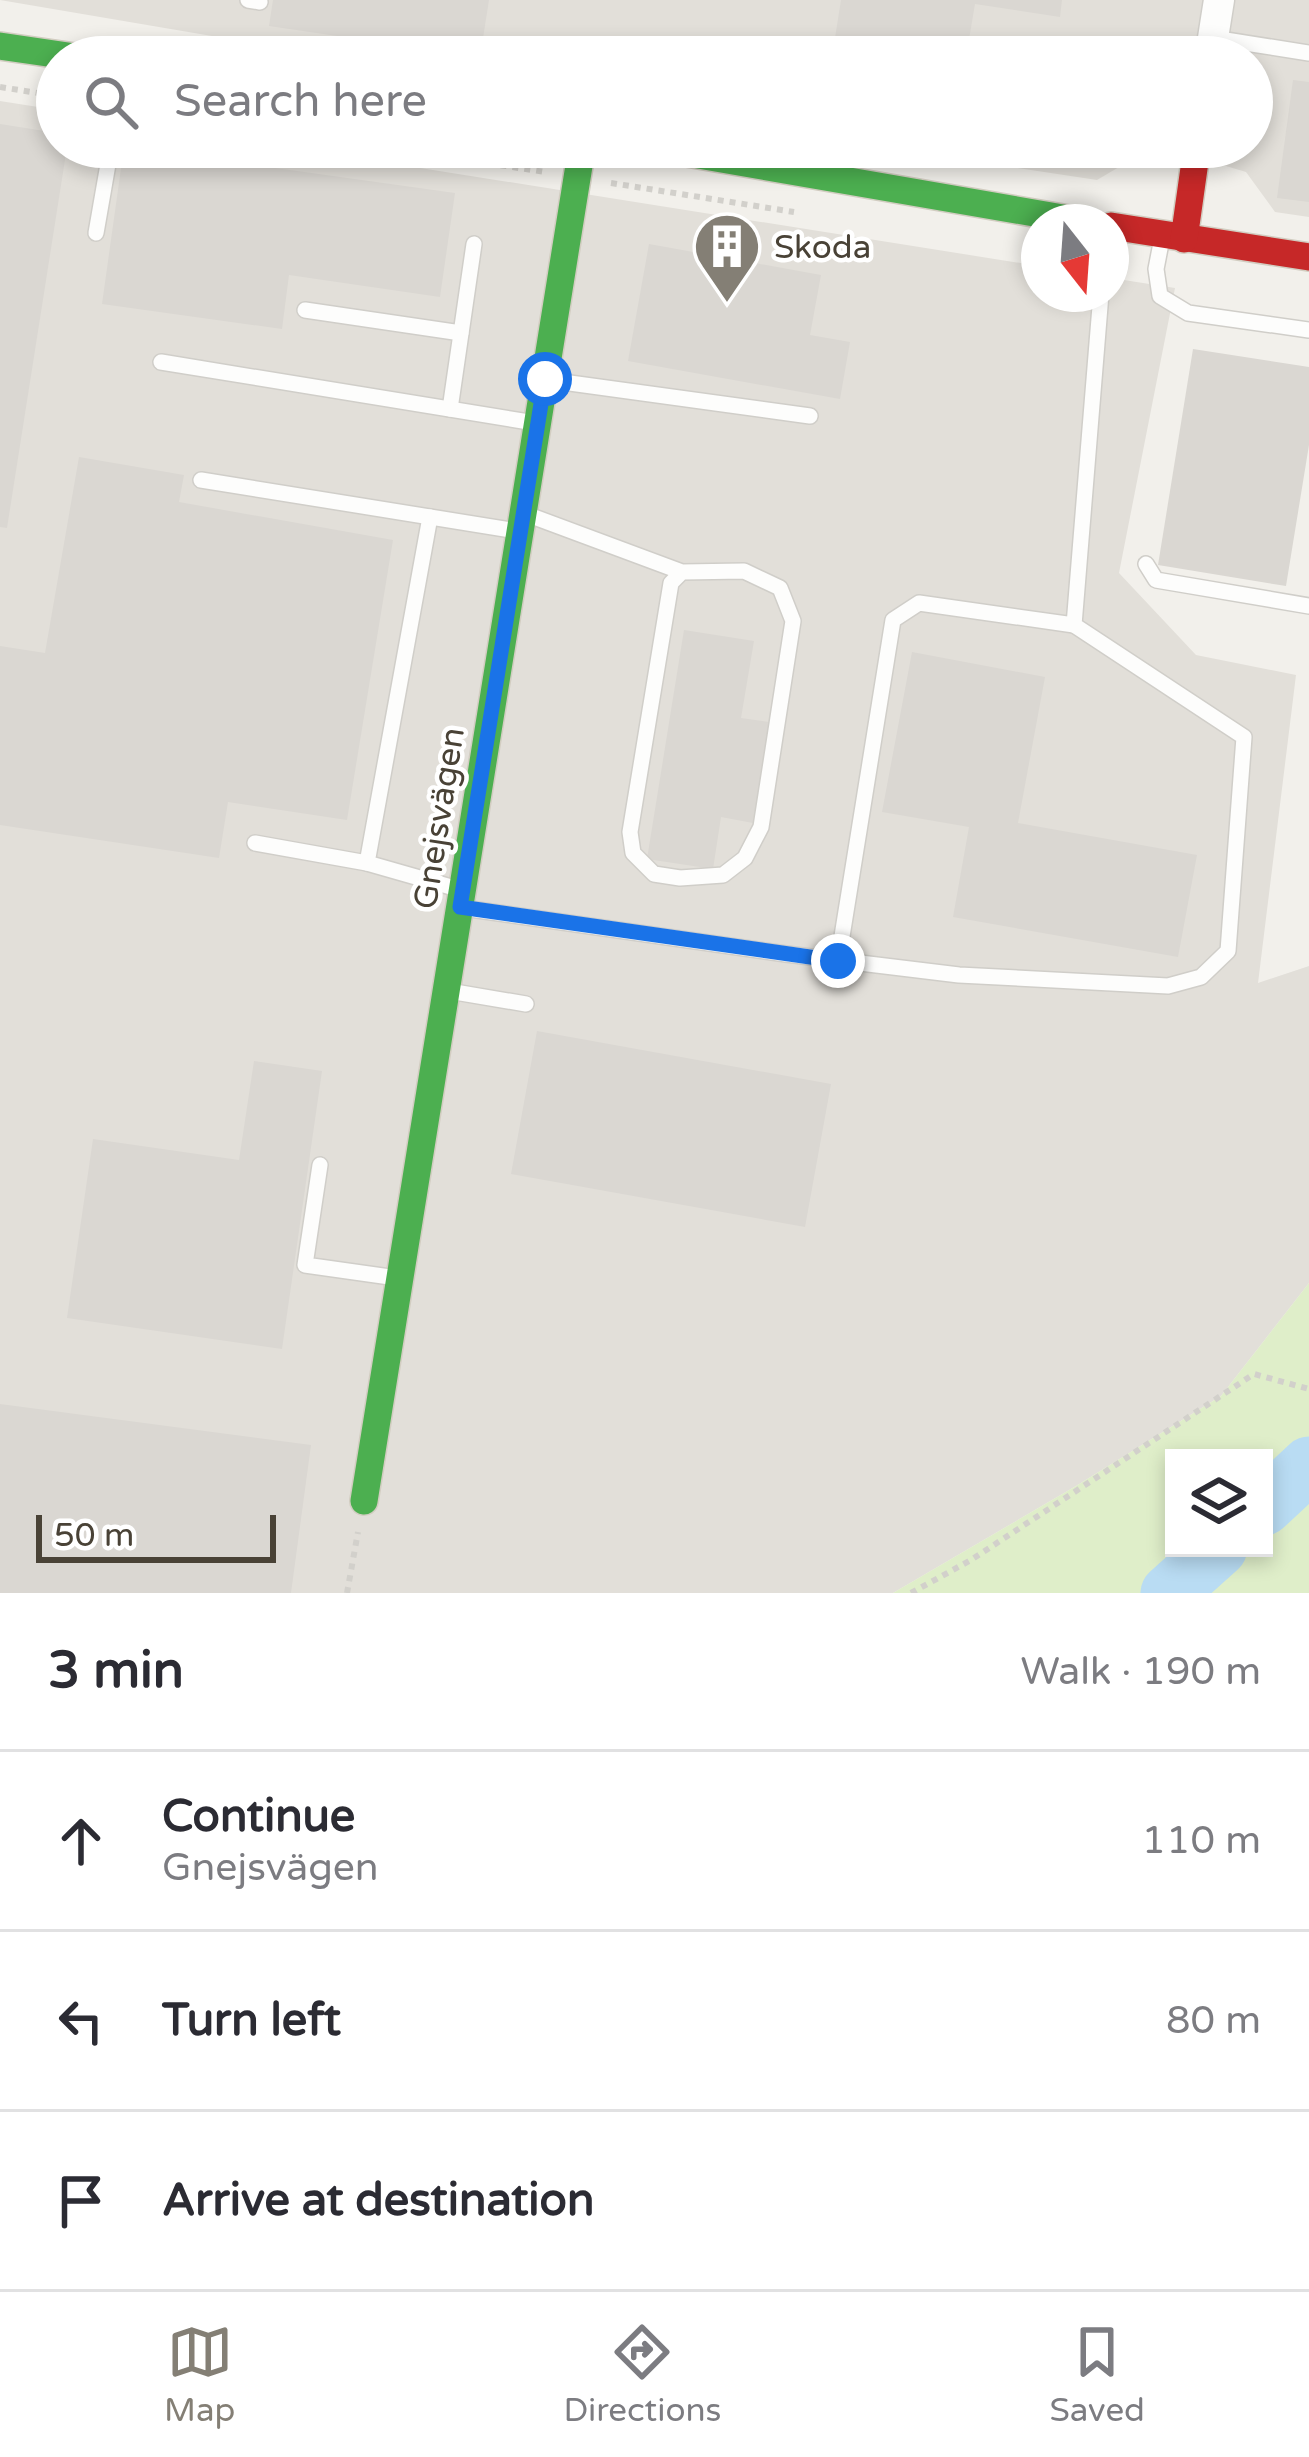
<!DOCTYPE html>
<meta charset="utf-8">
<style>
:root{--surface:#fff;--page:#f7f7f7;--text:#2b2b33;--muted:#7c7c81;--line:#e1e1e2;--accent:#847f75}
body{margin:0;font-family:"Varela Round",sans-serif;background:var(--page);color:var(--text)}
.controls{position:absolute;right:36px;bottom:36px;display:grid;overflow:hidden;border-radius:0px;box-shadow:0 6px 18px #0003}
.controls button{width:108px;height:108px;display:grid;place-items:center;padding:0;border:0;border-bottom:3px solid var(--line);background:var(--surface);color:var(--text);font:60px sans-serif}
.compass{position:absolute;left:1021px;top:204px;width:108px;height:108px;border-radius:50%;background:var(--surface);box-shadow:0 6px 18px #0003;rotate:163deg}
.scale{position:absolute;left:36px;bottom:30px;width:240px;box-sizing:border-box;padding-left:12px;border:6px solid #494236;border-top:0;font-size:33px;line-height:42px;white-space:nowrap;color:#494236;-webkit-text-stroke:9px #fff;paint-order:stroke}
.stop{position:absolute;width:36px;height:36px;margin:-27px;border:9px solid #1a73e8;border-radius:50%;background:#fff}
.stop.end{background:#1a73e8;border-color:#fff;box-shadow:0 3px 12px #0008}
.list{margin:0;padding:0;list-style:none}
h2{display:flex;justify-content:space-between;align-items:center;height:156px;margin:0;padding:0 48px;font-size:51px}
h2 small{font-size:39px;font-weight:400;color:var(--muted)}
.list li{display:grid;grid-template-columns:78px 1fr auto;gap:36px;align-items:center;box-sizing:border-box;height:180px;padding:0 48px;border-top:3px solid var(--line)}
.list b{display:block;font-size:45px;white-space:nowrap}
.list p{margin:0;font-size:39px;white-space:nowrap;color:var(--muted)}
.list em{font-size:39px;font-style:normal;color:var(--muted)}
.icon{flex:none;width:66px;height:66px;fill:none;stroke:currentColor;stroke-width:2;stroke-linecap:round;stroke-linejoin:round}
.map{position:relative;flex:none;width:1309px;height:1593px;overflow:hidden}
.search{position:absolute;background:var(--surface);box-shadow:0 6px 18px #0003;left:36px;right:36px;top:36px;height:132px;display:flex;align-items:center;gap:30px;box-sizing:border-box;padding:0 42px;border-radius:66px;color:var(--muted);font-size:45px}
.sheet{height:696px;background:var(--surface)}
nav{display:flex;justify-content:space-around;align-items:center;box-sizing:border-box;height:168px;border-top:3px solid var(--line);background:var(--surface);font-size:33px;color:var(--muted)}
nav a{display:grid;justify-items:center;gap:6px}
nav .on{color:var(--accent)}
.map>svg:first-child{display:block}
</style>
<div class="map">
<svg width="1309" height="1593" viewBox="0 0 1309 1593">
<rect width="100%" height="100%" fill="#f2f0eb"/>
<g fill="#e2dfd9">
<polygon points="0,0 1309,0 1309,217 1275,212 1246,172 1162,147 1252,147 1252,57 335,57"/>
<polygon points="0,101 57,110 57,147 288,147 1039,266 1039,294 1111,294 1111,278 1175,288 1119,573 1196,655 1296,675 1258,983 1309,966 1309,1283 1221,1396 1076,1486 893,1593 0,1593"/>
<polygon points="879,147 1153,147 1097,180"/>
</g>
<path fill="#dfeec9" fill-rule="evenodd" d="M 1309,1283 L 1309,1593 L 893,1593 L 1076,1486 L 1221,1396 ZM 1174,1458 L 1264,1458 L 1264,1548 L 1174,1548 Z"/>
<g fill="none" stroke-linecap="round" stroke-linejoin="round">
<g stroke="#b9dcf3" stroke-width="57">
<polyline points="1264,1507 1309,1465"/>
<polyline points="1169,1593 1219,1548"/>
</g>
</g>
<g fill="#dad7d2">
<polygon points="273,0 489,0 480,57 269,26"/>
<polygon points="841,0 1062,0 1060,17 975,4 966,57 832,57"/>
<polygon points="1293,80 1309,82 1309,202 1277,198"/>
<polygon points="0,124 57,133 57,147 67,147 7,528 0,527"/>
<polygon points="124,147 455,193 440,297 289,275 282,329 102,304"/>
<polygon points="649,244 821,275 810,335 850,342 840,399 628,361"/>
<polygon points="1193,349 1309,367 1309,445 1286,586 1158,565"/>
<polygon points="79,457 184,475 179,502 393,540 347,820 228,802 219,858 0,825 0,646 45,653"/>
<polygon points="684,630 754,641 741,718 769,722 753,823 721,817 713,869 647,859"/>
<polygon points="912,652 1045,677 1018,823 1197,855 1178,957 953,917 969,827 882,812"/>
<polygon points="537,1031 831,1084 805,1227 511,1174"/>
<polygon points="254,1061 322,1071 282,1349 67,1318 93,1139 239,1160"/>
<polygon points="0,1404 311,1445 291,1593 0,1593"/>
</g>
<g fill="none" stroke-linecap="round" stroke-linejoin="round">
<defs>
<g id="lane">
<polyline points="248,0 260,2"/>
<polyline points="1213,38 1309,53"/>
<polyline points="96,233 111,147"/>
<polyline points="1162,238 1156,269 1160,296 1188,313 1309,330"/>
<polyline points="305,310 461,333"/>
<polyline points="161,362 535,423"/>
<polyline points="548,380 810,416"/>
<polyline points="450,409 474,244"/>
<polyline points="201,480 517,531"/>
<polyline points="526,514 682,572 671,583 630,832 633,853 654,874 680,878 723,875 745,858 761,827 793,621 780,588 744,571 682,572"/>
<polyline points="430,517 367,863 458,889"/>
<polyline points="1146,564 1156,580 1309,606"/>
<polyline points="255,843 367,863"/>
<polyline points="463,908 786,954 959,975 1168,986 1201,977 1228,951 1244,737 1074,625 1101,294"/>
<polyline points="838,961 893,620 919,603 1074,625"/>
<polyline points="449,991 526,1004"/>
<polyline points="320,1165 305,1265 397,1278"/>
</g>
<polyline id="street" points="1210,57 1219,0"/>
<g id="fast">
<polyline points="0,46 75,57"/>
<polyline points="652,147 1086,222"/>
<polyline points="364,1501 582,147"/>
</g>
<g id="jam">
<polyline points="1111,226 1309,257"/>
<polyline points="1184,239 1197,147"/>
</g>
</defs>
<use href="#lane" stroke="#d0cec9" stroke-width="18"/>
<use href="#street" stroke="#d0cec9" stroke-width="33"/>
<use href="#fast" stroke="#d2cdc1" stroke-width="30"/>
<use href="#jam" stroke="#d2cdc1" stroke-width="30"/>
<g stroke="#d2d0cb" stroke-width="6" stroke-dasharray="6 6" stroke-linecap="butt">
<polyline points="0,87 57,96"/>
<polyline points="382,147 545,172"/>
<polyline points="611,183 794,212"/>
<polyline points="347,1593 358,1532"/>
<polyline points="911,1593 971,1560 1254,1374 1309,1389"/>
</g>
<use href="#lane" stroke="#fdfdfc" stroke-width="15"/>
<use href="#street" stroke="#fdfdfc" stroke-width="30"/>
<use href="#fast" stroke="#4caf50" stroke-width="27"/>
<use href="#jam" stroke="#c62828" stroke-width="27"/>
</g>
<g fill="none" stroke-linecap="round" stroke-linejoin="round">
<polyline stroke="#1a73e8" stroke-width="15" points="545,379 460,907 838,961"/>
</g>
<defs>
<symbol id="building-pin" viewBox="-11 -11 22 30"><path d="M0 17L-7.5 6A9.5 9.5 0 1 1 7.5 6Z" fill="#847f75" stroke="#fff"/><path d="M-4-6H4V6H1V3H-1V6H-4ZM-2.5-4.3h1.7v1.8h-1.7ZM.8-4.3h1.7v1.8H.8ZM-2.5-1h1.7V.8h-1.7ZM.8-1h1.7V.8H.8Z" fill="#fff"/></symbol>
</defs>
<g fill-rule="evenodd">
<use href="#building-pin" x="689" y="208" width="76" height="104"/>
</g>
<g text-anchor="middle" stroke-width="9" stroke-linejoin="round" paint-order="stroke">
<g font-size="33" fill="#494236" stroke="#fff" text-anchor="start">
<text x="774" y="258">Skoda</text>
</g>
<g font-size="33" fill="#494236" stroke="#fff">
<text transform="translate(438 818) rotate(-81)" y="12">Gnejsvägen</text>
</g>
</g>
</svg>
<div class="controls">
<button><svg class="icon" aria-label="layers" viewBox="0 0 24 24"><path d="M12 4l9 5-9 5-9-5zM3 14l9 5 9-5"/></svg></button>
</div>
<svg class="compass" viewBox="-18 -18 36 36"><path d="M0-13l5 13h-10z" fill="#e53935"/><path d="M0 13l5-13h-10z" fill="#7c7c81"/></svg>
<div class="scale">50 m</div>
<div class="stop" style="left:545px;top:379px"></div>
<div class="stop end" style="left:838px;top:961px"></div>
<div class="search"><svg class="icon" aria-label="search" viewBox="0 0 24 24"><circle cx="10" cy="10" r="6"/><path d="M15 15l6 6"/></svg>Search here</div>
</div>
<section class="sheet">
<h2>3 min<small>Walk · 190 m</small></h2>
<ul class="list">
<li><svg class="icon" aria-label="ahead" viewBox="0 0 24 24"><path d="M12 20V5M6 11l6-6 6 6"/></svg><div><b>Continue</b><p>Gnejsvägen</p></div><em>110 m</em></li>
<li><svg class="icon" aria-label="left" viewBox="0 0 24 24"><path d="M17 20v-9H6M10 6l-5 5 5 5"/></svg><div><b>Turn left</b></div><em>80 m</em></li>
<li><svg class="icon" aria-label="arrive" viewBox="0 0 24 24"><path d="M6 21V4h12l-3 4 3 4H6"/></svg><div><b>Arrive at destination</b></div></li>
</ul>
</section>
<nav>
<a class="on"><svg class="icon" aria-label="map" viewBox="0 0 24 24"><path d="M3 6l6-2 6 2 6-2v14l-6 2-6-2-6 2zM9 4v14M15 6v14"/></svg>Map</a>
<a><svg class="icon" aria-label="directions" viewBox="0 0 24 24"><path d="M12 3l9 9-9 9-9-9zM9 14v-3h6M13 9l2 2-2 2"/></svg>Directions</a>
<a><svg class="icon" aria-label="saved" viewBox="0 0 24 24"><path d="M7 4h10v16l-5-4-5 4z"/></svg>Saved</a>
</nav>
